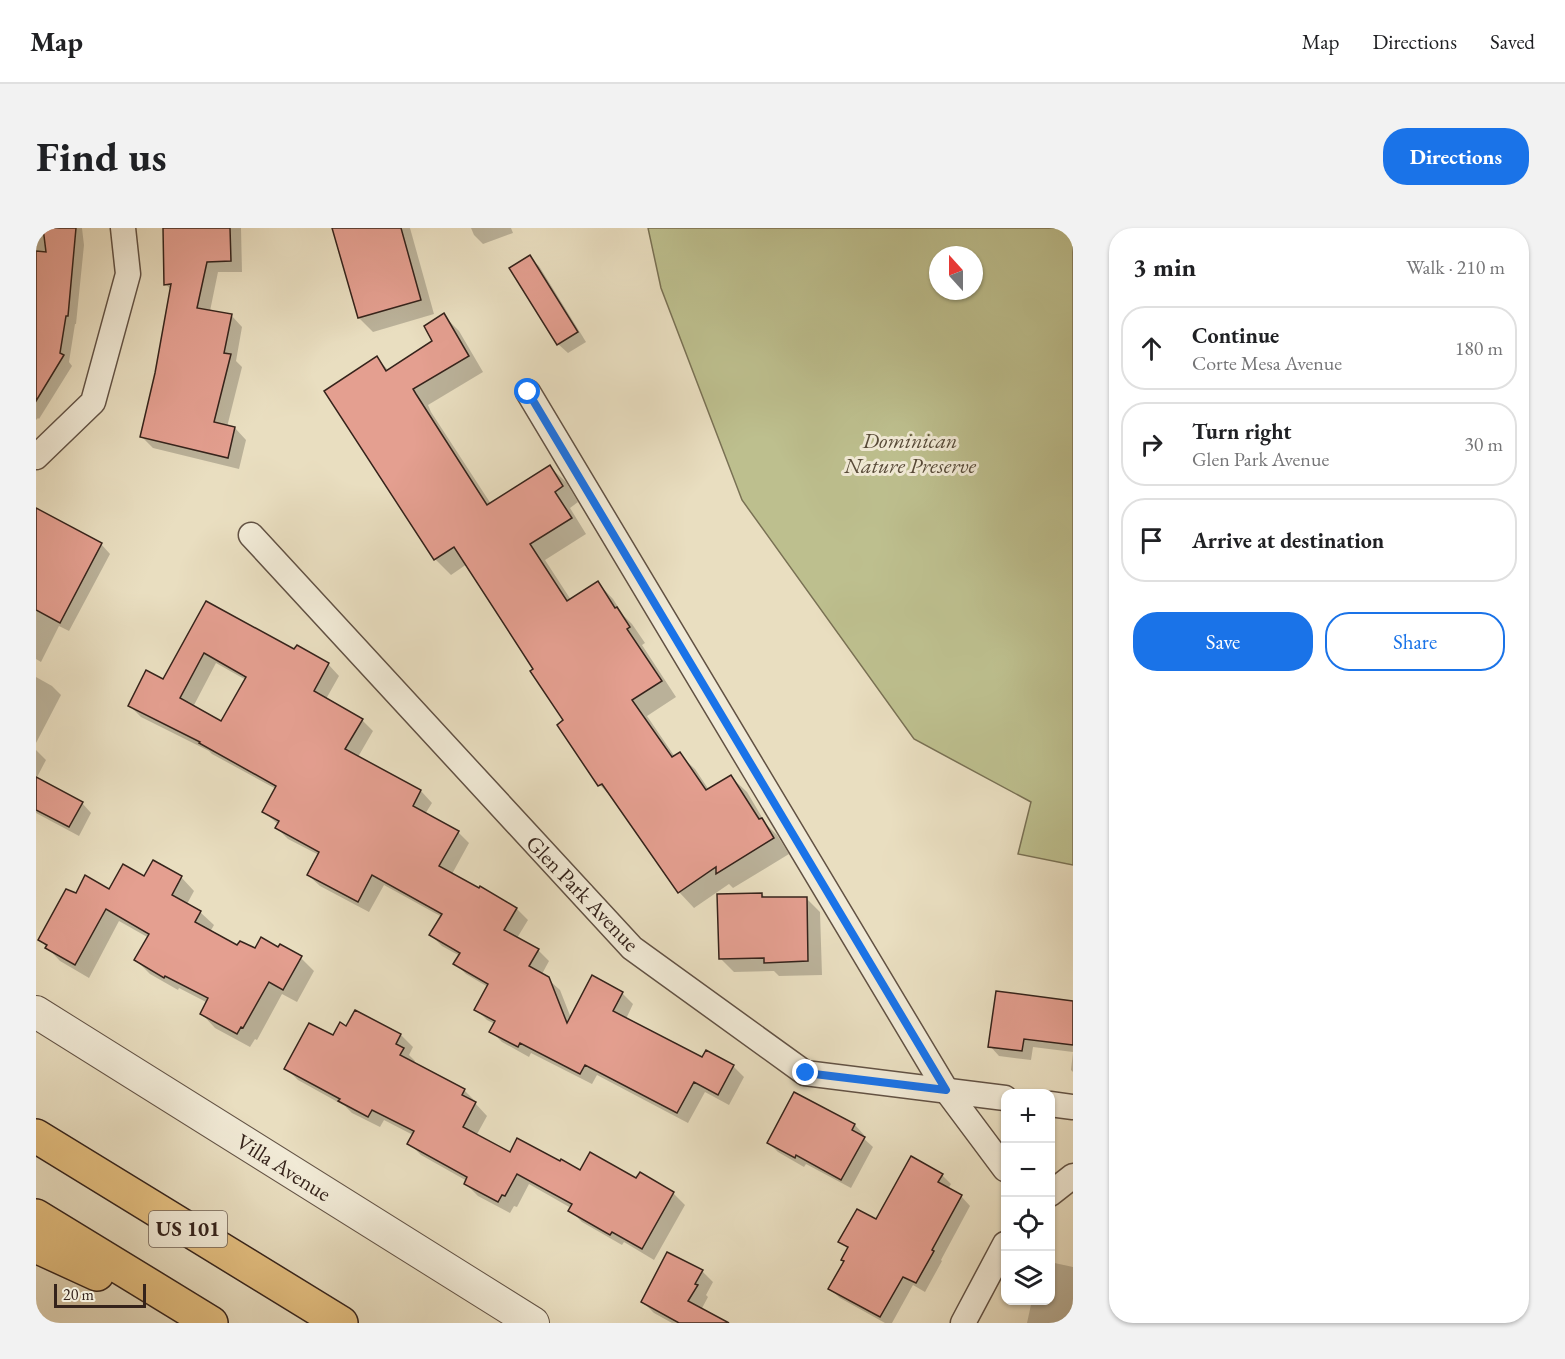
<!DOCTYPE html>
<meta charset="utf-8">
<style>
:root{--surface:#fff;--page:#f2f2f2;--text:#202124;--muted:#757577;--line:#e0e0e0;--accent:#1a73e8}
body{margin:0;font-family:"EB Garamond",serif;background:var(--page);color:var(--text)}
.controls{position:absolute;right:18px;bottom:18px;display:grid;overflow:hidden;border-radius:12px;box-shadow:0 2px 4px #0004}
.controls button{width:54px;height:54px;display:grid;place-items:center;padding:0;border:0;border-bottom:2px solid var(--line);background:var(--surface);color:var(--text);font:30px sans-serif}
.compass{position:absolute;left:893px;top:18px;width:54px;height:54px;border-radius:50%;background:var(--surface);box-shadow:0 2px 4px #0004;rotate:339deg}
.scale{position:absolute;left:18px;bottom:15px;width:92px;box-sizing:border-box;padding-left:6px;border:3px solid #35231b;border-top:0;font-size:16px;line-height:21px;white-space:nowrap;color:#35231b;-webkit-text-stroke:4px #f1ead6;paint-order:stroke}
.stop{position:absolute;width:18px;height:18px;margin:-14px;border:4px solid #1a73e8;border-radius:50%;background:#fff}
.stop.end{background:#1a73e8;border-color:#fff;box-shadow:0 2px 6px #0008}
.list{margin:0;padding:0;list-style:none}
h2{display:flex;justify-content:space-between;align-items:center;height:78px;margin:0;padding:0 24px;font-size:26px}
h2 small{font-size:20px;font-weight:400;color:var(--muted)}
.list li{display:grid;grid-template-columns:39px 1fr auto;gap:18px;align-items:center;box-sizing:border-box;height:84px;margin:0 12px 12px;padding:0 12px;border:2px solid var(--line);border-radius:24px}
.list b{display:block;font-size:22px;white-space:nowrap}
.list p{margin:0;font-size:20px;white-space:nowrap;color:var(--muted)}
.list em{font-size:20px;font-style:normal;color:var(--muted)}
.actions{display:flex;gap:12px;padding:18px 24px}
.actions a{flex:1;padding:14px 0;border:2px solid var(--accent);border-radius:24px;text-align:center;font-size:21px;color:var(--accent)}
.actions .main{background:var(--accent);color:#fff}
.icon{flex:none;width:33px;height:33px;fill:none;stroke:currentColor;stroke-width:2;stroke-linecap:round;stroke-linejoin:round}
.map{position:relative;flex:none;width:1037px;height:1095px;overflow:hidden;border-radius:24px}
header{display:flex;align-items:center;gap:36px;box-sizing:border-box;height:84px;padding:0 30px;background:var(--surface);border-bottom:2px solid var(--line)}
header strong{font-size:28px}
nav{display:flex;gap:33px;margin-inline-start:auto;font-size:21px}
.intro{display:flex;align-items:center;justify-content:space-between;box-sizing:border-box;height:144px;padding:0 36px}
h1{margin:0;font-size:42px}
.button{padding:15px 27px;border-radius:24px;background:var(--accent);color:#fff;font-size:21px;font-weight:700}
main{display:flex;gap:36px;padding:0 36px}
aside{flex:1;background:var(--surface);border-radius:24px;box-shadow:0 2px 4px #0004}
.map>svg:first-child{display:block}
</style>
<header>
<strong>Map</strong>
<nav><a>Map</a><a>Directions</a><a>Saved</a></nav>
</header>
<div class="intro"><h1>Find us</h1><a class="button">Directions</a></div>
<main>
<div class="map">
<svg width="1037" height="1095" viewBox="0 0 1037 1095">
<rect width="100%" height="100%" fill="#e9dec0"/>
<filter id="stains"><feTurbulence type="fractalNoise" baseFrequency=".00333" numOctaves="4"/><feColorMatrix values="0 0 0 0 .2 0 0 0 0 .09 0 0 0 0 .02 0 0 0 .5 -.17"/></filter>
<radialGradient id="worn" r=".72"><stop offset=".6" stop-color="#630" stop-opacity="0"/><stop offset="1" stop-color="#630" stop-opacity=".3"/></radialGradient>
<path fill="#bdbf8e" stroke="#797154" stroke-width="1.5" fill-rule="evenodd" d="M 612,0 L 1037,0 L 1037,637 L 982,626 L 995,574 L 878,511 L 706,272 L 625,60 ZM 902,27 L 938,27 L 938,63 L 902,63 Z"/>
<g fill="#0003" fill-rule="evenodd">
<polygon points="0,0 46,0 48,17 40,96 39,96 33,134 36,138 3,191 2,190 0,192"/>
<polygon points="129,0 205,0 206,44 182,44 174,83 195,87 206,99 200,133 206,139 191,199 199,200 210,212 203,241 117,220 105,208 120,145 136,62 129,56"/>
<polygon points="298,0 374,0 398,86 337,104 323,90"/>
<polygon points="435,0 475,0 477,5 447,16 438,7"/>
<polygon points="493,29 503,38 550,114 532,125 522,116"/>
<polygon points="407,87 423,103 447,144 392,177 395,184 455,276 514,239 530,254 542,274 534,280 550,306 509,332 535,372 562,355 577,371 588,388 596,396 609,415 606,417 640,469 611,488 639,529 643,526 659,541 673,562 695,549 711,564 730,596 741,607 753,626 697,660 693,656 658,680 643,664 579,573 564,557 529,492 499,442 431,336 415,347 399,331 290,163 341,130 353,143 398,114"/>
<polygon points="0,294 65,316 74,326 33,403 23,398 5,434 0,431"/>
<path d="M 170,375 L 259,423 L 292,436 L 303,448 L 290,471 L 326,492 L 337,503 L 322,529 L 385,563 L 396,575 L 389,586 L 422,604 L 433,615 L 416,646 L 481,681 L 492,692 L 481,710 L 502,722 L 513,733 L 506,746 L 524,762 L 535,790 L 586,765 L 597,776 L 590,791 L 667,831 L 697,838 L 708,849 L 693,877 L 669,864 L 652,895 L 561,847 L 556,856 L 495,825 L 493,829 L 466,814 L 455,803 L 459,796 L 451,792 L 440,781 L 452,759 L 430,746 L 419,735 L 424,728 L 406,718 L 395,707 L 406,689 L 348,657 L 333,684 L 284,658 L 272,647 L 283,627 L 252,611 L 241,600 L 243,597 L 228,584 L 240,561 L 176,526 L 173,523 L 105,489 L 94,478 L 128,453 ZM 180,435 L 210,452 L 186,495 L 157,479 Z"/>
<polygon points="0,449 16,458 25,467 0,515"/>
<polygon points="0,522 10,532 0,551 46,575 55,585 43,608 0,585"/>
<polygon points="145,649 158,663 151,676 164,684 178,697 174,704 202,719 265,730 278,743 261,774 246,766 221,812 219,811 214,819 179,800 166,786 172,775 143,760 142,762 114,746 100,732 113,710 83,693 53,750 24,733 4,712 40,667 74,663 109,650"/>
<polygon points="726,666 730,671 770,670 784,684 786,747 743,748 738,743 698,744 684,730"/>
<polygon points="320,784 365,807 377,819 373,827 379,833 377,836 428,862 440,874 439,875 451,888 440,908 474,926 545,944 601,952 637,965 649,977 618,1032 588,1014 586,1017 546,994 534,982 535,980 493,956 481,979 478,978 474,985 442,968 430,956 431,953 385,927 373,915 377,907 348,892 344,899 316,885 309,878 262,852 250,840 311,800"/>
<polygon points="1037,786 1037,844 1035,842 1037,824 997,819 995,832 963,828 954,818"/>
<polygon points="758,866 819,897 828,907 826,909 837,919 815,960 770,936 768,939 742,924 733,915"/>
<polygon points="906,947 915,956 912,961 925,968 934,978 905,1032 906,1033 889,1064 877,1057 856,1095 849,1095 804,1070 794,1061 809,1034 812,1021 804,1013 840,993"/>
<polygon points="1014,1034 1037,1039 1037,1095 991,1095 996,1072 1014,1072"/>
<polygon points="666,1043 677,1054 670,1067 672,1069 665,1082 689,1095 636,1095 618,1085 607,1074"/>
</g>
<g fill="#e49f90" stroke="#35231b" stroke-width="1.5" fill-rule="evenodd">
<polygon points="7,0 40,0 32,88 30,88 24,125 28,127 0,173 0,23 10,24"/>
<polygon points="127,0 194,0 195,33 171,34 161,80 196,86 188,125 195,126 178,194 199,199 192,230 104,209 119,145 135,56 128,57"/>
<polygon points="296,0 365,0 385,72 322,90"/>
<polygon points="494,27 542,104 521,117 473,40"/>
<polygon points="408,85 433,128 377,161 380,166 451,277 514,237 527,258 519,264 536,290 494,316 531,373 562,353 579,380 581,379 594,399 591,401 626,453 596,472 636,529 644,524 670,562 695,547 723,591 726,590 738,610 680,646 680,639 642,665 566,556 562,558 521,497 527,492 494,443 497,441 418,319 398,332 288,163 341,128 350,143 396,113 388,98"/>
<polygon points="0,280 66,315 24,395 0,382"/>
<path d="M 170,373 L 258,421 L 261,417 L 293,435 L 278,463 L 327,491 L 309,521 L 385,562 L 377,578 L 423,603 L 403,638 L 443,660 L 444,658 L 481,680 L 468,702 L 503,721 L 493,738 L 513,749 L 531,795 L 556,747 L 587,764 L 577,783 L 666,829 L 670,822 L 698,837 L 682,867 L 658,854 L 641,885 L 549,837 L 544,846 L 484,815 L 482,819 L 453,804 L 459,793 L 438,782 L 452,756 L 417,736 L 424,725 L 393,707 L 406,686 L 336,647 L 322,674 L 271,647 L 283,624 L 239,600 L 243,593 L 226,584 L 240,558 L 163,515 L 164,514 L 92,478 L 110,442 L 127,451 ZM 168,425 L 210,449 L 185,493 L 144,470 Z"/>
<polygon points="0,549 47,574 33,599 0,582"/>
<polygon points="117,632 146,648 136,667 165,683 159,694 201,717 204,713 219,720 225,709 242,719 244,716 266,728 247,762 233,754 207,800 205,799 201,806 164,786 172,770 129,748 128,750 98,732 113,706 70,681 39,737 9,720 11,717 2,712 30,661 40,665 49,647 73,661 87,636 108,648"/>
<polygon points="726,665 726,669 771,669 772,733 728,735 728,730 683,731 681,666"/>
<polygon points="960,763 1037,773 1037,817 988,811 986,823 952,819"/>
<polygon points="319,782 365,806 360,816 368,820 364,827 429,861 426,867 440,874 427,899 474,924 481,910 524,933 525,931 544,942 554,924 600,950 604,944 638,964 606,1021 576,1004 574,1007 532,983 536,976 481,946 469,968 466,967 462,974 428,956 431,949 371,916 378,903 336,882 332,889 302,873 304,871 248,841 273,795 297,807 304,794 310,798"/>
<polygon points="758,864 819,896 816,902 829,909 805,952 760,927 759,930 731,915"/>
<polygon points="875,928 907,946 902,954 926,967 896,1022 898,1023 880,1055 867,1049 844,1089 792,1061 808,1033 805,1032 812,1019 802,1014 821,981 840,991"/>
<polygon points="631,1024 667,1042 659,1056 662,1057 652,1073 693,1095 643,1095 605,1074"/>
</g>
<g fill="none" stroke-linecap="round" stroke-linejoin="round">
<defs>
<g id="minor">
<polyline points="492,164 910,862 969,941"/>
<polyline points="0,229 57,174 92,46 87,0"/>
<polyline points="215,307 596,720 769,845 969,870"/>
<polyline points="1014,876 1037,879"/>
<polyline points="1014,966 1037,948"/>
<polyline points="927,1095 969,1016"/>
</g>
<polyline id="tertiary" points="0,784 497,1095"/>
<g id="motorway">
<polyline points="0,908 305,1095"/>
<polyline points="0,988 175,1095"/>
<polyline points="0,1018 61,1046"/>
</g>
</defs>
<use href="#minor" stroke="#625244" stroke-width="27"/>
<use href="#tertiary" stroke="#625244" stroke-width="34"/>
<use href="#motorway" stroke="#35231b" stroke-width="36"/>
<use href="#minor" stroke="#f1ead6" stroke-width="24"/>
<use href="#tertiary" stroke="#f1ead6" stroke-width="32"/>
<use href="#motorway" stroke="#e4bf80" stroke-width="33"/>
</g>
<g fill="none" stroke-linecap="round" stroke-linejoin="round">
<polyline stroke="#1a73e8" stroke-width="8" points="492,164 910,862 770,845"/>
</g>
<g text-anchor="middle" stroke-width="6" stroke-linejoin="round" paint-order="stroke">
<rect fill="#f1ead6" stroke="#6d5f53" stroke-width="1.5" x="113" y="983" width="78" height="36" rx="4.5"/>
<g font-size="21" font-weight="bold" fill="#35231b">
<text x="152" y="1008">US 101</text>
</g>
<g font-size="22" font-style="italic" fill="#574a38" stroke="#f1ead6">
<text x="874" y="220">Dominican<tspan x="874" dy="25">Nature Preserve</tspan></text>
</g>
<g font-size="22" fill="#35231b" stroke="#f1ead6">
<text transform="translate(547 665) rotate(46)" y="8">Glen Park Avenue</text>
<text transform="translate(248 939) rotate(32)" y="8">Villa Avenue</text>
</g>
</g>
<rect width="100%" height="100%" filter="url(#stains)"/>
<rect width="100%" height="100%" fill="url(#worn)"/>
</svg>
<div class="controls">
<button>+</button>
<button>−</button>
<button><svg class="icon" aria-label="locate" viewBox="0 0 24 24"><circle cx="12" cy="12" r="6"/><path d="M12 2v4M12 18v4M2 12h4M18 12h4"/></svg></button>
<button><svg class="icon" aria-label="layers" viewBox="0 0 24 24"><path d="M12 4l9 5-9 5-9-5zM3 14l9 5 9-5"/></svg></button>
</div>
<svg class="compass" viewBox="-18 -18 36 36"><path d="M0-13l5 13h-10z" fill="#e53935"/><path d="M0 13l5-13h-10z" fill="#757577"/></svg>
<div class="scale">20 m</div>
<div class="stop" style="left:492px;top:164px"></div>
<div class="stop end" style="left:770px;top:845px"></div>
</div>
<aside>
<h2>3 min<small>Walk · 210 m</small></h2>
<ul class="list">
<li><svg class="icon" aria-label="ahead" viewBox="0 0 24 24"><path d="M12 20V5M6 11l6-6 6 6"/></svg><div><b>Continue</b><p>Corte Mesa Avenue</p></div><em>180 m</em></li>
<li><svg class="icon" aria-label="right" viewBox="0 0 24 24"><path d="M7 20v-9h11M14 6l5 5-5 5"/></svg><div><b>Turn right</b><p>Glen Park Avenue</p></div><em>30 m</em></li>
<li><svg class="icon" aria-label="arrive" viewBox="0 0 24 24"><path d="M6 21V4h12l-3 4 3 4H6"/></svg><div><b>Arrive at destination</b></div></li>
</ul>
<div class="actions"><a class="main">Save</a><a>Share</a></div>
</aside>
</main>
